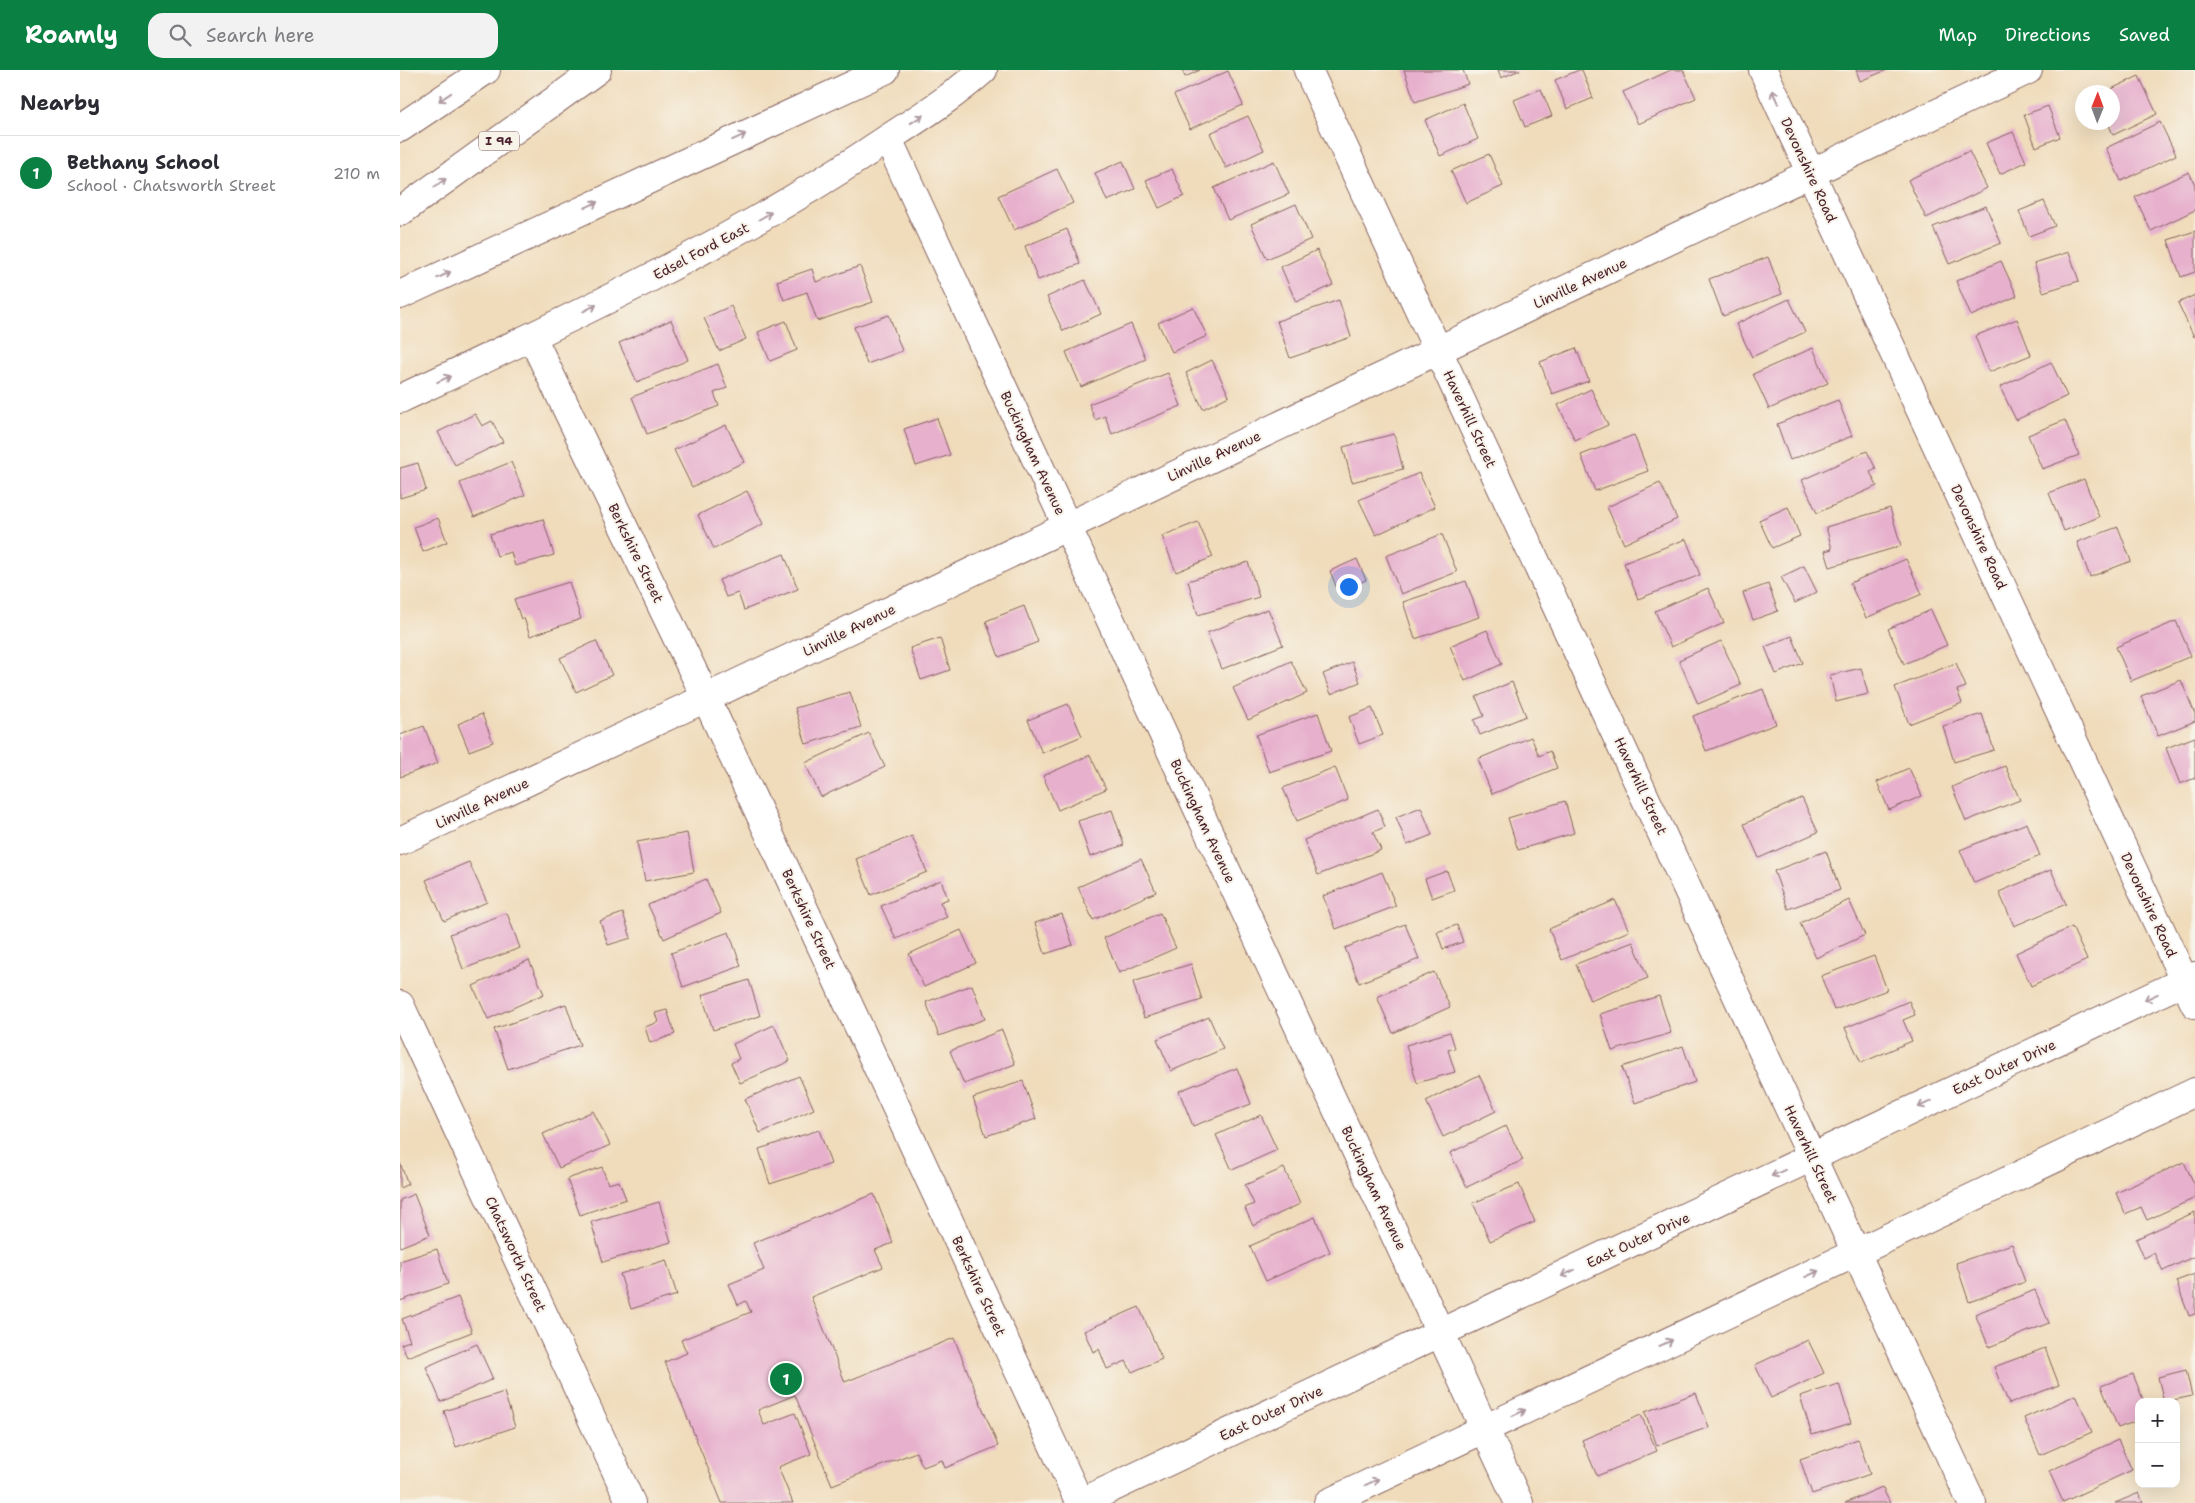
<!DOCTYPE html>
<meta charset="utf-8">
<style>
:root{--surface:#fff;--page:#f2f2f3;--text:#2b2b33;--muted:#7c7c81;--line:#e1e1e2;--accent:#0b8043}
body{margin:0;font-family:"Shantell Sans",sans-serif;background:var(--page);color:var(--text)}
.controls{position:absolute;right:15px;bottom:15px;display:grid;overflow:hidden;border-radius:10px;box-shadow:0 5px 20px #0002}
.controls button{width:45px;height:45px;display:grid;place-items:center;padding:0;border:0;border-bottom:1px solid var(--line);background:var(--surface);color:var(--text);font:25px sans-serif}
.compass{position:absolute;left:1675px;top:15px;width:45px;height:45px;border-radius:50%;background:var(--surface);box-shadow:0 5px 20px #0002;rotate:1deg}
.you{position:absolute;left:948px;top:516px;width:18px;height:18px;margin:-12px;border:4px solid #fff;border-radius:50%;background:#1a73e8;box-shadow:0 0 0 8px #1a73e833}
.badge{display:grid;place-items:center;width:32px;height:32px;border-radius:50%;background:var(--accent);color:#fff;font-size:16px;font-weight:700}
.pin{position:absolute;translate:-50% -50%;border:2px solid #fff;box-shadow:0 1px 5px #0006}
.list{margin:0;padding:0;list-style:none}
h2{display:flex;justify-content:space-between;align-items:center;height:65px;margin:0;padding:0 20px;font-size:21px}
h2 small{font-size:16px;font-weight:400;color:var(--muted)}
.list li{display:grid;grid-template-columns:32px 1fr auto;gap:15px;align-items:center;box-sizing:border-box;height:75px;padding:0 20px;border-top:1px solid var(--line)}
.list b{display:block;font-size:19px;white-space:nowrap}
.list p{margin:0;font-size:16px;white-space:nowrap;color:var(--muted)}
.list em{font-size:16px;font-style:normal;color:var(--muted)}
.icon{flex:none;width:28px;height:28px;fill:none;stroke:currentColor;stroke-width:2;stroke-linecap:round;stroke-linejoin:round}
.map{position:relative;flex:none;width:1795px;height:1433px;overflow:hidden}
header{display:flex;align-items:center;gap:30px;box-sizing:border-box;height:70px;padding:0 25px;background:var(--accent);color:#fff}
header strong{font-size:24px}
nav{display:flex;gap:28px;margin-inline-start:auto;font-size:18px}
.search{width:350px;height:45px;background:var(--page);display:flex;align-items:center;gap:12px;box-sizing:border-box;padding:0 18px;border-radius:15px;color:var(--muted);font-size:19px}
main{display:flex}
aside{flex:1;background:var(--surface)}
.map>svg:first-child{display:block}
</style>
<header>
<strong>Roamly</strong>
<div class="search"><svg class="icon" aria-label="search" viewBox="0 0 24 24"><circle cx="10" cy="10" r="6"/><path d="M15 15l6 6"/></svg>Search here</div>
<nav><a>Map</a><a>Directions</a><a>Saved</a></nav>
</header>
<main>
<aside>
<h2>Nearby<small></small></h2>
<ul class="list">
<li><span class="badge">1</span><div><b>Bethany School</b><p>School · Chatsworth Street</p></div><em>210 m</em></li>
</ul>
</aside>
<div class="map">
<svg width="1795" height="1433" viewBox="0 0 1795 1433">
<rect width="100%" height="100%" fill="#f7f3e8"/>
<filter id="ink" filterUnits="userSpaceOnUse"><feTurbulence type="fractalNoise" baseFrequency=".02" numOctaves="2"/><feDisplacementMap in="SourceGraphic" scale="10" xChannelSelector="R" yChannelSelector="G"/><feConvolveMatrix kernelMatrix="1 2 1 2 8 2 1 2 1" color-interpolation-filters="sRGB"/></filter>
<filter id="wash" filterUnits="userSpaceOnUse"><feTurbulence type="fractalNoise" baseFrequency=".0096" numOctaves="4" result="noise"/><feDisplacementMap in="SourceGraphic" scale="20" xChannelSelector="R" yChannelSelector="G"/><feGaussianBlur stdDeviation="1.12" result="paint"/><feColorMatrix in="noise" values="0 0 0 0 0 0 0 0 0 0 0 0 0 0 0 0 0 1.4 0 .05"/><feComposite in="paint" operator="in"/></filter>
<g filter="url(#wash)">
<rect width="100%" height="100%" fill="#f0dcbb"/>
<g id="blocks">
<g fill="#e7b1ce">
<polygon points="782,0 800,0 785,7"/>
<polygon points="1004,0 1063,0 1068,14 1015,32"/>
<polygon points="1098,0 1120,0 1101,8"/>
<polygon points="1179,0 1182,0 1193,28 1167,39 1155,10"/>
<polygon points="1271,0 1283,0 1296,28 1238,54 1223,22"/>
<polygon points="1456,0 1487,0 1460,11"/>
<polygon points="828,1 843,35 790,59 774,25"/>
<polygon points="1739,6 1757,44 1713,65 1708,52 1712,52 1712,22 1705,22"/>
<polygon points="1141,19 1152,46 1125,57 1114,30"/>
<polygon points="1063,33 1078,69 1040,86 1025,50"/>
<polygon points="1648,36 1660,67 1636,77 1624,45"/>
<polygon points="848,46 864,80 826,98 810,63"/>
<polygon points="1760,52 1776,85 1721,111 1706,78"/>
<polygon points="1613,62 1626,92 1600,104 1586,73"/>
<polygon points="1569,81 1587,118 1526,148 1508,110"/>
<polygon points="1089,84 1103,116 1066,133 1051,101"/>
<polygon points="723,91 735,119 707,131 695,103"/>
<polygon points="874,91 889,124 828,150 814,118"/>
<polygon points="657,99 673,133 614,160 598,126"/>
<polygon points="772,99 784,126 759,138 746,110"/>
<polygon points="1789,102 1795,115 1795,140 1751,161 1735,127"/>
<polygon points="1644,131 1655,156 1629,166 1619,141"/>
<polygon points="896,134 911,169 867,189 851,154"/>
<polygon points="1586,136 1601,173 1549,194 1533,157"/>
<polygon points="667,159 680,194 638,210 625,176"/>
<polygon points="1795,161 1795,202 1781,207 1768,170"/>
<polygon points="917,180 933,215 896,232 881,197"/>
<polygon points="1669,182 1679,211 1643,222 1634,193"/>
<polygon points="1368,187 1382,224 1323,246 1309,209"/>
<polygon points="1601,191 1617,226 1571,246 1556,211"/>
<polygon points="460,196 473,232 417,251 407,222 384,230 377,211 412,199 416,212"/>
<polygon points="685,210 701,244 663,261 647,227"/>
<polygon points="1795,225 1795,266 1794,267 1778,233"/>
<polygon points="1389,229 1405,262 1352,287 1336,254"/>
<polygon points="939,230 951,267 890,288 877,251"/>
<polygon points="331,236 346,269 319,281 304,248"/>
<polygon points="793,237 807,266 772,282 758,253"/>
<polygon points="489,245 502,281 467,294 454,257"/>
<polygon points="1617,249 1631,285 1589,302 1575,266"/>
<polygon points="271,250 288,290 237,312 219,273"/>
<polygon points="386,251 397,280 370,291 358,262"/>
<polygon points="731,254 746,289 681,317 666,282"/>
<polygon points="1176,278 1189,311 1152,324 1140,292"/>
<polygon points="1413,278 1428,313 1369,339 1353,304"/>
<polygon points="812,290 829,326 803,339 786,303"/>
<polygon points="1651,292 1667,326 1616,350 1600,317"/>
<polygon points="318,294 327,318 314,323 319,336 247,364 232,327"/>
<polygon points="768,303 781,336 712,364 705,346 695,350 689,334"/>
<polygon points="1191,319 1208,355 1175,370 1158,335"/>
<polygon points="1438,330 1452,366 1390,390 1377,354"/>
<polygon points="75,344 82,356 92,351 103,372 55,395 38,362"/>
<polygon points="537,348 550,385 516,396 504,359"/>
<polygon points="1665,350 1679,385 1642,399 1628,365"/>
<polygon points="326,355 344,392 292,417 274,380"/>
<polygon points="994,364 1003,399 952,412 943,377"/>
<polygon points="1234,365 1248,401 1195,421 1181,385"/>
<polygon points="1467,381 1476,399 1470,402 1477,416 1417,443 1402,410"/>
<polygon points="111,392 125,425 74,447 60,413"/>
<polygon points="18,393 26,420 0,428 0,398"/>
<polygon points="1019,403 1035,437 976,465 959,430"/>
<polygon points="1684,409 1699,447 1664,461 1649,423"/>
<polygon points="1260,413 1277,449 1224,474 1207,437"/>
<polygon points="347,421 363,454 314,479 298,445"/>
<polygon points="1388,437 1400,466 1372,478 1359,450"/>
<polygon points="1490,438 1501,476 1430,497 1425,481 1432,479 1426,457"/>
<polygon points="38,448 47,472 23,482 14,457"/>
<polygon points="143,449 154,485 115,496 111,482 97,486 90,464"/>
<polygon points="798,452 813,487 776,502 762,466"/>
<polygon points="1718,457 1731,491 1690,507 1677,472"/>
<polygon points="1042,464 1057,502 1001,524 986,486"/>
<polygon points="1286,469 1300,505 1238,529 1224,493"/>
<polygon points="384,484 398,519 344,540 338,523 326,527 319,510"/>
<polygon points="957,489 966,510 938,521 930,501"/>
<polygon points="1506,489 1522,524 1466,548 1450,513"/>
<polygon points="848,492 859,527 798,545 788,511"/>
<polygon points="1404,496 1417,522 1395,533 1381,507"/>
<polygon points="1066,511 1079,547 1015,569 1003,532"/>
<polygon points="169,512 181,549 130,566 124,548 121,549 114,529"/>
<polygon points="1368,514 1378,541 1353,550 1343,523"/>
<polygon points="1308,518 1324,553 1271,577 1255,541"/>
<polygon points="624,536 638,572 599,587 586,551"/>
<polygon points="868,539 883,575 822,599 807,563"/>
<polygon points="1531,540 1547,575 1504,594 1488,559"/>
<polygon points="1776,551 1791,586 1731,611 1716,577"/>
<polygon points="1087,560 1102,594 1065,611 1050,576"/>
<polygon points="1392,566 1403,593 1376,604 1365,577"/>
<polygon points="540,568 550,600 521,610 510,578"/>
<polygon points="196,571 212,605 176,622 160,588"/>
<polygon points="1321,571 1341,615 1298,634 1279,590"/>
<polygon points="891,591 907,623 848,650 833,618"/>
<polygon points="952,592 960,612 931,624 923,604"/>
<polygon points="1556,593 1566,617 1557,620 1562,633 1509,654 1495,617"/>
<polygon points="1461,598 1468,624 1436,632 1430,605"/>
<polygon points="1781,610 1795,644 1795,651 1758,666 1741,626"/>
<polygon points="1112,612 1126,646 1080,665 1074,650 1084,646 1076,627"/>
<polygon points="1363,619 1376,654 1306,681 1293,646"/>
<polygon points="450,622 461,657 406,674 395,638"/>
<polygon points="668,634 682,666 642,683 628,650"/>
<polygon points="972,638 983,665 959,674 949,647"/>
<polygon points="918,643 931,681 869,702 856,665"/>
<polygon points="82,644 93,672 69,681 58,654"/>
<polygon points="1582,644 1594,680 1554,692 1543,656"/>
<polygon points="24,656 38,693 0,707 0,665"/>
<polygon points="469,663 485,697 421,727 405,693"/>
<polygon points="1131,667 1139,686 1150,681 1157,698 1092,724 1078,689"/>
<polygon points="1795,667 1795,708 1780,714 1766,678"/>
<polygon points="690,685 706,719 658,740 643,706"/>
<polygon points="1605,696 1620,730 1566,751 1552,717"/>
<polygon points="935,697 948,730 897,751 883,718"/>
<polygon points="1509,698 1522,726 1489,740 1477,712"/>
<polygon points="1402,728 1418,762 1359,788 1344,754"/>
<polygon points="1165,731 1174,763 1118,780 1108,748"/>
<polygon points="1021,737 1032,765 1007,775 996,747"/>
<polygon points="978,739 985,757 973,762 981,780 918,805 904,770"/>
<polygon points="712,740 724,775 690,787 678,751"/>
<polygon points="1627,753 1640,786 1574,813 1560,780"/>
<polygon points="287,763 294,802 245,811 237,772"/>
<polygon points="512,766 527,802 471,825 456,789"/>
<polygon points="1426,781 1440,820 1388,839 1374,801"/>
<polygon points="741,789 756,822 693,850 678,817"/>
<polygon points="69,792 87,832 44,851 26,810"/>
<polygon points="1651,800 1666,834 1614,856 1599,822"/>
<polygon points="1047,801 1054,820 1032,828 1025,809"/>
<polygon points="982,802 996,836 936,859 923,826"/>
<polygon points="306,809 321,843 264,869 248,835"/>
<polygon points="541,810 548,829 540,832 547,847 496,869 481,836"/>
<polygon points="1215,830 1229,861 1162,890 1149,859"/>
<polygon points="1449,830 1465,865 1416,888 1400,853"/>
<polygon points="107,843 120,878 63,899 50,864"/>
<polygon points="223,843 231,868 208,875 200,851"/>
<polygon points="760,843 776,878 719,903 704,868"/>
<polygon points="662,844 673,875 645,884 635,853"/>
<polygon points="1005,854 1019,889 959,913 945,878"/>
<polygon points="1057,855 1063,872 1043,879 1037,862"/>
<polygon points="1672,857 1687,890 1631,916 1616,883"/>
<polygon points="561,860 576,893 524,917 509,884"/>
<polygon points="329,862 341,896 283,917 271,883"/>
<polygon points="1233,872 1248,908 1190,931 1176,894"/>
<polygon points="1474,886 1487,920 1434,940 1421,906"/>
<polygon points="129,890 144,924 88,949 73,916"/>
<polygon points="791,894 802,930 744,948 733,912"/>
<polygon points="1034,902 1050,937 993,963 977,927"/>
<polygon points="349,910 360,946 313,960 302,925"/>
<polygon points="572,915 585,949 539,966 526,932"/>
<polygon points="1259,926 1271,963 1212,981 1200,944"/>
<polygon points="1509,931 1515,945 1503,950 1512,971 1461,993 1445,958"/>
<polygon points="166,934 180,975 108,999 94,959"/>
<polygon points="267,940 275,964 250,973 245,957 258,952 255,943"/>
<polygon points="809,947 823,979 771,1001 757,969"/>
<polygon points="374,955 390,991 340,1013 331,993 339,989 333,974"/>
<polygon points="602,960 615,994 564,1014 550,981"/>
<polygon points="1050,962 1055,978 1048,980 1055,1002 1017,1013 1006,975"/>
<polygon points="1283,976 1295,1012 1235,1033 1222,997"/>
<polygon points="837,998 851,1034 793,1056 779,1021"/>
<polygon points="1079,1005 1096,1041 1043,1067 1026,1031"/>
<polygon points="399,1006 414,1039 360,1063 345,1029"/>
<polygon points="623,1011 636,1049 586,1066 573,1028"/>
<polygon points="193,1041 210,1075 159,1098 143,1064"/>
<polygon points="861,1045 877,1080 832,1100 816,1065"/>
<polygon points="1106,1056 1123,1090 1067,1117 1050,1083"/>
<polygon points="419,1060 431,1094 370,1114 359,1079"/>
<polygon points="1784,1092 1795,1116 1795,1128 1747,1150 1741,1137 1725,1144 1716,1123"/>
<polygon points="0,1093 8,1114 0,1118"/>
<polygon points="202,1097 208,1114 219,1111 226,1129 180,1145 167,1109"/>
<polygon points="884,1098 900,1134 853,1156 845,1138 854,1134 845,1115"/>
<polygon points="1119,1114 1135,1152 1090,1171 1073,1133"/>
<polygon points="14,1124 30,1165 0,1177 0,1130"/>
<polygon points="474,1124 493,1173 475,1180 483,1197 411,1227 445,1312 554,1268 598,1376 545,1398 542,1390 523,1397 516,1382 432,1415 395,1325 358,1340 364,1355 395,1343 411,1384 378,1397 393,1433 322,1433 265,1292 287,1283 281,1270 351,1242 346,1231 338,1235 329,1214 364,1200 353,1173"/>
<polygon points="259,1132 271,1172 203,1192 191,1152"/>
<polygon points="1795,1142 1795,1186 1763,1201 1754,1183 1744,1188 1736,1169"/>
<polygon points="915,1147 930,1182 866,1211 850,1176"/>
<polygon points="1612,1174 1625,1212 1569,1232 1556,1193"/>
<polygon points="37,1179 48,1214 0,1231 0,1191"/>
<polygon points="266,1190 277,1225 231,1239 220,1204"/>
<polygon points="1795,1204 1795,1244 1789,1246 1776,1211"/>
<polygon points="1635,1220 1649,1253 1589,1277 1575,1244"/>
<polygon points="58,1227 72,1262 7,1287 1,1274 10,1271 2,1249"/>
<polygon points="739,1237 762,1289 732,1302 726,1291 707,1299 699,1279 693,1282 684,1261"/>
<polygon points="1408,1270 1424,1303 1371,1328 1355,1295"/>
<polygon points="77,1274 93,1309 41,1332 26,1297"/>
<polygon points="1645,1278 1659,1315 1609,1334 1594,1297"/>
<polygon points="1786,1300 1792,1326 1764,1332 1758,1307"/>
<polygon points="1733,1304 1744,1332 1739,1332 1739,1350 1718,1358 1701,1316"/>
<polygon points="1439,1314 1451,1353 1412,1365 1400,1326"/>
<polygon points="104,1322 115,1357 56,1377 44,1341"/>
<polygon points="1296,1323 1309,1357 1257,1376 1245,1342"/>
<polygon points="1676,1325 1692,1362 1640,1385 1624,1348"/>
<polygon points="1241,1345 1257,1381 1197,1406 1182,1370"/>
<polygon points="1458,1369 1470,1404 1412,1424 1400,1389"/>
<polygon points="1718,1370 1732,1400 1663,1432 1649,1401"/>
<polygon points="1482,1417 1490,1433 1445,1433"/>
<polygon points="1739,1423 1743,1433 1715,1433"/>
</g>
</g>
</g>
<g filter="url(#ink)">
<use href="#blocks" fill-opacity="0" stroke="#84615d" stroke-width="1"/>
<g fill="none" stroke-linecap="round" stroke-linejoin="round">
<defs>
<g id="minor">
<polyline points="908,0 1572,1433"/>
<polyline points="1363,0 1795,934"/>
<polyline points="488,69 1119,1433"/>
<polyline points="132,267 306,628 680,1433"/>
<polyline points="0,771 306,628 1628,0"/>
<polyline points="0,935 231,1433"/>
</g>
<g id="tertiary">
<path d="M 0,329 C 159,254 319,180 466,83 C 506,56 547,32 583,0"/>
<polyline points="680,1433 1795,906"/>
<polyline points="928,1433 1795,1022"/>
</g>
<g id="motorway">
<polyline points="0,58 86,0"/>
<polyline points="0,142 197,0"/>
<polyline points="0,225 485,0"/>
</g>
</defs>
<use href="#minor" stroke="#84615d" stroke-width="30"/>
<use href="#tertiary" stroke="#84615d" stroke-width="30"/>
<use href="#motorway" stroke="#84615d" stroke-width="30"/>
<use href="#minor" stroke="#fff" stroke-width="28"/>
<use href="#tertiary" stroke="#fff" stroke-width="28"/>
<use href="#motorway" stroke="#fff" stroke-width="28"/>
</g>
<defs><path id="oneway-shaft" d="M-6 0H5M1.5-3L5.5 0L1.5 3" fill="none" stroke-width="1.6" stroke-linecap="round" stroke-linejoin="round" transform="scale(1.25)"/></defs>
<g stroke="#ae9aa0">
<use href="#oneway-shaft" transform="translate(45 27) rotate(146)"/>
<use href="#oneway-shaft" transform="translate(1375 27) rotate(-115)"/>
<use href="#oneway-shaft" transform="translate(517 49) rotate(-33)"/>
<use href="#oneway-shaft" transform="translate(339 67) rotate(-25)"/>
<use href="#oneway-shaft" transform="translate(40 113) rotate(-36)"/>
<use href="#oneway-shaft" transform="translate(191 135) rotate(-25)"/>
<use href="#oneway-shaft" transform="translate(365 146) rotate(-30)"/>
<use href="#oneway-shaft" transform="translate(44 205) rotate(-26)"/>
<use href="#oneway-shaft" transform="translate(190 238) rotate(-27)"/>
<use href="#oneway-shaft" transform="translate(44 309) rotate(-25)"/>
<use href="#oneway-shaft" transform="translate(1751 927) rotate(155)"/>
<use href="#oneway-shaft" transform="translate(1525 1034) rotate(155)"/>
<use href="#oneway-shaft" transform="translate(1378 1103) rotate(155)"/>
<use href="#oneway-shaft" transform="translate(1168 1203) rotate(155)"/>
<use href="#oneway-shaft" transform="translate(1412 1204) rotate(-25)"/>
<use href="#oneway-shaft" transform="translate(1266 1273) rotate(-25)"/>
<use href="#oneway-shaft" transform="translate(1119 1343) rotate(-25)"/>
<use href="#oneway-shaft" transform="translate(972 1412) rotate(-25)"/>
</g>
</g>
<g text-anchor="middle" stroke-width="4" stroke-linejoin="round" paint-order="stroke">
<rect fill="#f7f3e8" stroke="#7e5f64" stroke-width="1" x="79" y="61.5" width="40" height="19" rx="4"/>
<g font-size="12" font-weight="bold" fill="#4a1f2b">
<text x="99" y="75">I 94</text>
</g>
<g font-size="14" fill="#4a1f2b" stroke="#f7f3e8">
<text transform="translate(1409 100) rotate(65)" y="5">Devonshire Road</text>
<text transform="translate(301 181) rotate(-28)" y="5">Edsel Ford East</text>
<text transform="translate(1180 213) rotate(-25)" y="5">Linville Avenue</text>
<text transform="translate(1070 349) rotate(65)" y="5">Haverhill Street</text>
<text transform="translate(633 383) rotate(65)" y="5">Buckingham Avenue</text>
<text transform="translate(814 386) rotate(-25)" y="5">Linville Avenue</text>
<text transform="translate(1579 467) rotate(65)" y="5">Devonshire Road</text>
<text transform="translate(236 483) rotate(64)" y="5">Berkshire Street</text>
<text transform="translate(449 560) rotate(-26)" y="5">Linville Avenue</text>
<text transform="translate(1241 716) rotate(65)" y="5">Haverhill Street</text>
<text transform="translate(82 733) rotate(-25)" y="5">Linville Avenue</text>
<text transform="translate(803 751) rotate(65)" y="5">Buckingham Avenue</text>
<text transform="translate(1749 835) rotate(65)" y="5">Devonshire Road</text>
<text transform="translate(409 849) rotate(65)" y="5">Berkshire Street</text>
<text transform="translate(1604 997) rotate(-25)" y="5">East Outer Drive</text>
<text transform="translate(1411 1084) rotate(65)" y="5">Haverhill Street</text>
<text transform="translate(974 1118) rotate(65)" y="5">Buckingham Avenue</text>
<text transform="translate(1238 1170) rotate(-25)" y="5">East Outer Drive</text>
<text transform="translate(116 1184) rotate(65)" y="5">Chatsworth Street</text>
<text transform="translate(579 1216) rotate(65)" y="5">Berkshire Street</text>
<text transform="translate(871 1343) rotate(-25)" y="5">East Outer Drive</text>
</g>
</g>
</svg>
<div class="controls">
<button>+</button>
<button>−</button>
</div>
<svg class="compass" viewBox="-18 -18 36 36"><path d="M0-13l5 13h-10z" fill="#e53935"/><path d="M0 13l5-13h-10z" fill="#7c7c81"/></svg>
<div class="you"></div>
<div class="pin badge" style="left:386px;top:1309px">1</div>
</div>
</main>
